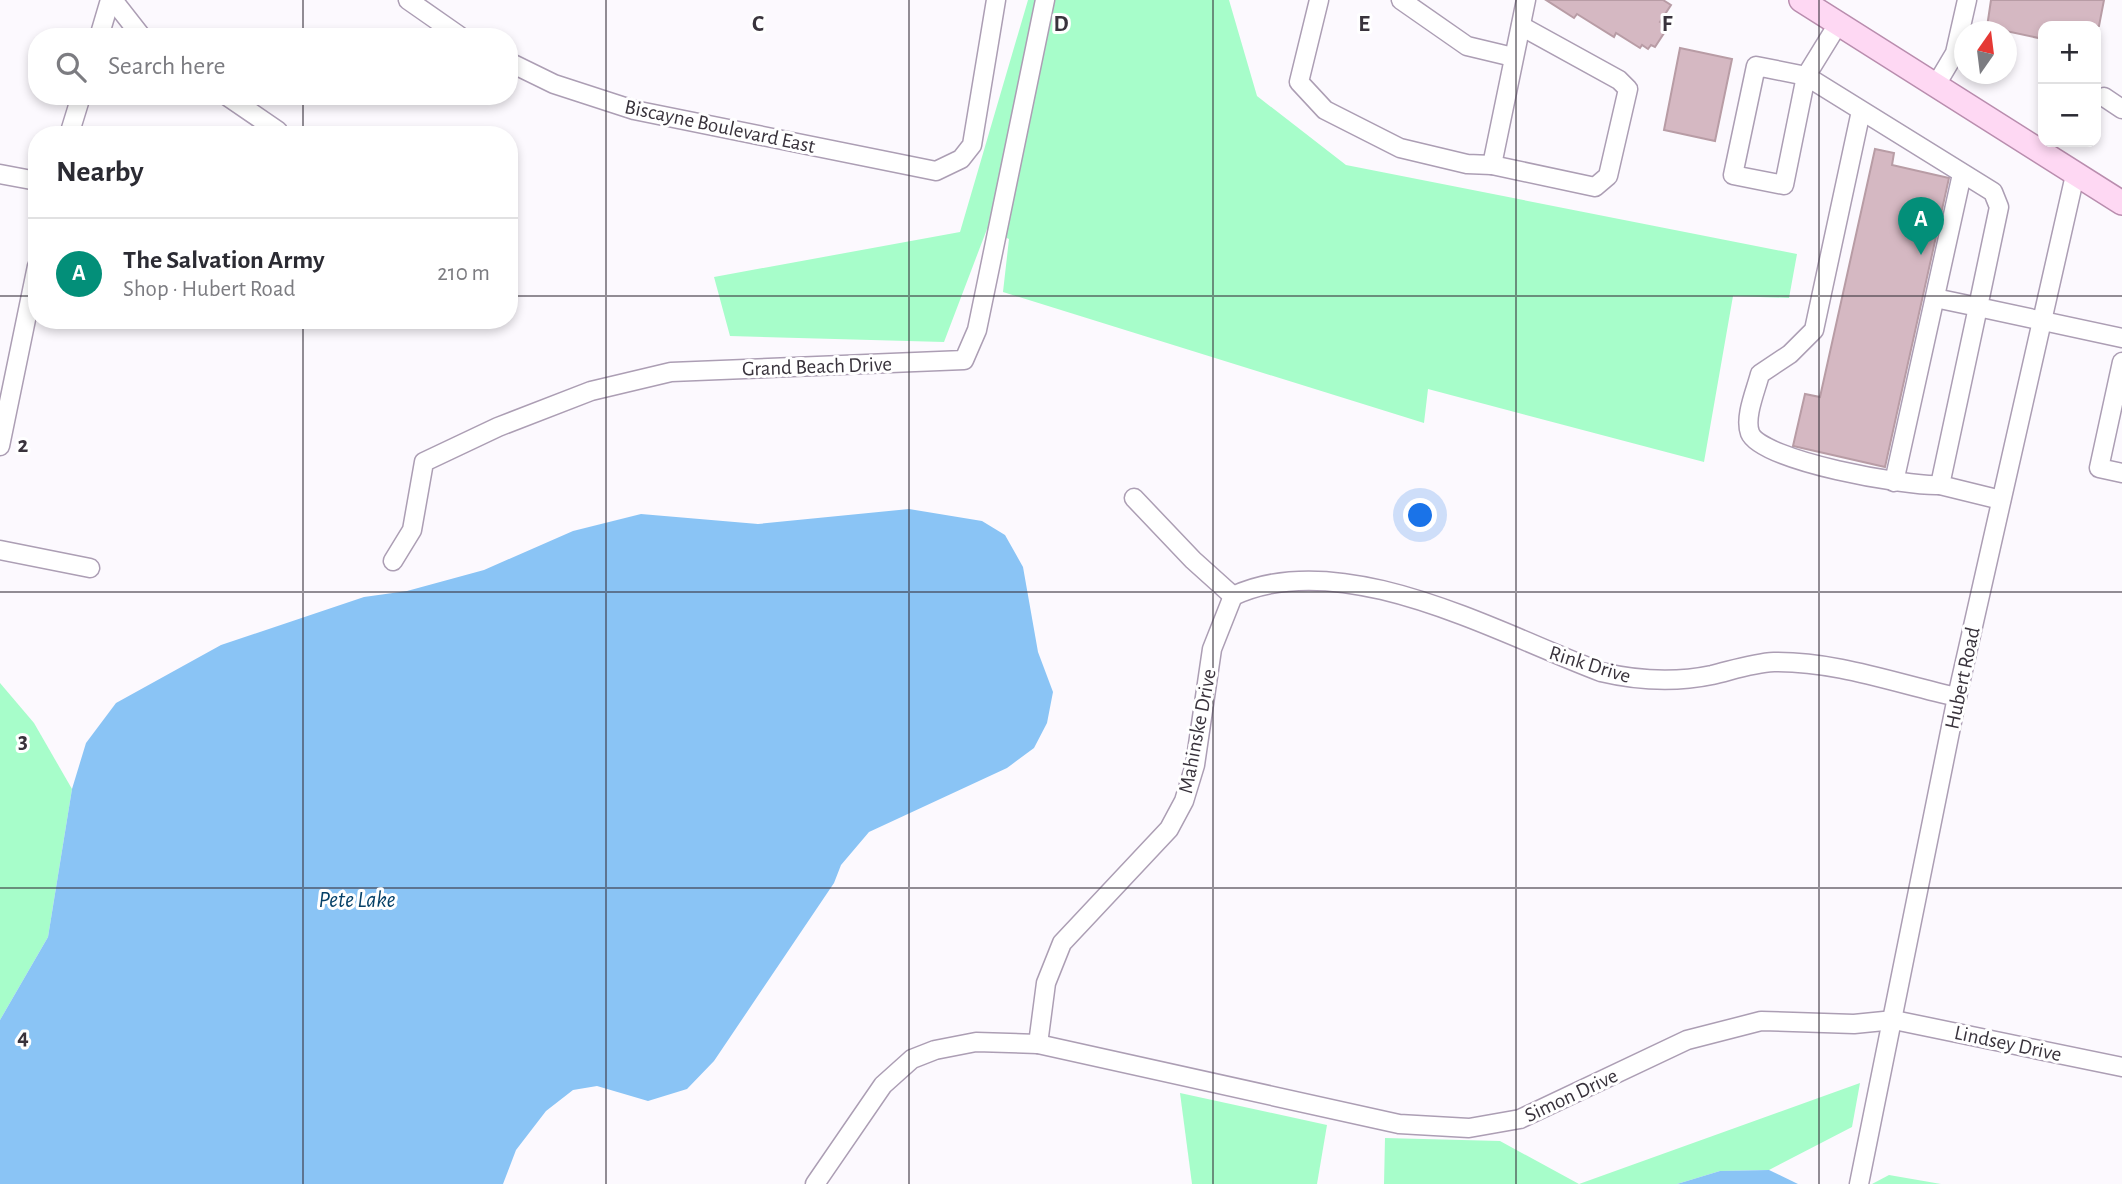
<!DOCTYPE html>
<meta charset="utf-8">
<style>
:root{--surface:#fff;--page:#f7f7f7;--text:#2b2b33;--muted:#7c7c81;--line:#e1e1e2;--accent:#038f79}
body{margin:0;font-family:"Alegreya Sans",sans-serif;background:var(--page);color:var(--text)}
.controls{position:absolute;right:21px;top:21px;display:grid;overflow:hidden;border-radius:14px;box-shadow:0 4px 10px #0003}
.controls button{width:63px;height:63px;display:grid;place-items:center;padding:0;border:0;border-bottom:2px solid var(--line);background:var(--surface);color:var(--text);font:35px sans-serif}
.compass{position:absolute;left:1954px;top:21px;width:63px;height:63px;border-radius:50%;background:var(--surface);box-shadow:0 4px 10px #0003;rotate:14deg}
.you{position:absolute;left:1421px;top:516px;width:24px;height:24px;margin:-18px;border:5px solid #fff;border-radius:50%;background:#1a73e8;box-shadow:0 0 0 10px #1a73e833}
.badge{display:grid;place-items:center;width:46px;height:46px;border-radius:50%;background:var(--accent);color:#fff;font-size:23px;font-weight:700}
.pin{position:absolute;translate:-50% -58px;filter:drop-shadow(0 2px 4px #0008)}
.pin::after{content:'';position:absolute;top:37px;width:24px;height:21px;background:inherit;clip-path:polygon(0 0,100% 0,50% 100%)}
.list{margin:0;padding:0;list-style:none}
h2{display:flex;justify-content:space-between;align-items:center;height:91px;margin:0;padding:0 28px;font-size:30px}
h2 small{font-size:23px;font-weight:400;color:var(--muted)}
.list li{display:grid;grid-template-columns:46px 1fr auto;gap:21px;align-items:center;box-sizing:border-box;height:112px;padding:0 28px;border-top:2px solid var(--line)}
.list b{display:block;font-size:26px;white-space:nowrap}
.list p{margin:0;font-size:23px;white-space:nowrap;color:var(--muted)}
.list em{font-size:23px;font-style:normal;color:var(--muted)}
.icon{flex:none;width:38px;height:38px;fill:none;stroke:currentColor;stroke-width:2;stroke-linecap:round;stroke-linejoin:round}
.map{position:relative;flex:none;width:2122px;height:1184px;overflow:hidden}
.search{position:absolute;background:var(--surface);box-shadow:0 4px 10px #0003;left:28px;top:28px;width:490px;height:77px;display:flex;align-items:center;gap:18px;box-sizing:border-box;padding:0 24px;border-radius:28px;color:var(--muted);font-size:26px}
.panel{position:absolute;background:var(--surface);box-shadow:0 4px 10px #0003;left:28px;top:126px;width:490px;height:203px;border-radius:28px}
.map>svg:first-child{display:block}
</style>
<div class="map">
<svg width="2122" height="1184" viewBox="0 0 2122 1184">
<rect width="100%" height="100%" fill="#fcf9fe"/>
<g fill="#a7fdca">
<polygon points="1028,0 1229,0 1257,96 1346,165 1797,254 1789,298 1733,296 1704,462 1428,389 1424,423 1003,292 1009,239 987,229 944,342 730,336 714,277 960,232"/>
<polygon points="0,683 34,723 72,789 48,937 0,1020"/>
<polygon points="1860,1083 1852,1127 1769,1170 1720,1171 1677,1184 1384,1184 1385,1138 1500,1141 1579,1184"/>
<polygon points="1180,1093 1327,1125 1317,1184 1192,1184"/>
<polygon points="1889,1175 1941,1184 1872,1184"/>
</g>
<g fill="#8ac4f5">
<polygon points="909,509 982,521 1005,535 1023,567 1038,652 1053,692 1047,723 1034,748 1007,768 869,832 841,865 834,883 714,1061 687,1089 648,1101 597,1086 573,1090 546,1111 516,1150 503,1184 0,1184 0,1020 48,937 72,789 86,743 116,703 221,645 364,597 407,591 484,570 573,531 641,514 758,524"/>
<polygon points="1769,1170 1798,1184 1677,1184 1720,1171"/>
</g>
<g fill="#d5b8c2" stroke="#b89ca5" stroke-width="2">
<polygon points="1546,0 1663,0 1671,5 1660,22 1668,27 1655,47 1651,45 1648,49 1642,45 1640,48 1616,33 1614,37 1577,14 1574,18"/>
<polygon points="1991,0 2104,0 2099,26 2043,26 2043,39 1987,27"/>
<polygon points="1680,48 1732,59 1715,141 1664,130"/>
<polygon points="1875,149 1894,153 1892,165 1949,178 1885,467 1793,446 1805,394 1820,397"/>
</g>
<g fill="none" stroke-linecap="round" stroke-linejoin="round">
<defs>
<g id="minor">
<polyline points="113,0 142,37"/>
<polyline points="408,0 461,37"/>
<polyline points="1319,0 1299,82 1325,110 1400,148 1467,164 1492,165 1526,0"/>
<polyline points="1401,0 1467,46 1513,57"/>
<polyline points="1838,24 1806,76 1784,185 1733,175 1756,66 1806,76 1993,192 1999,207 1978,307 2122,338"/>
<polyline points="99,37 110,0"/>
<polyline points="509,62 554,84 634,110 936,171 961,159 972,145 996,0"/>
<polyline points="1936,85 1955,53 1967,0"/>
<polyline points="227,96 278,131"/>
<polyline points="2104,97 2122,109"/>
<path d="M 1861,111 L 1814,330 L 1790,354 L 1760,374 C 1756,390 1744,417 1750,433 C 1761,461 1909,487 1940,485"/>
<polyline points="69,135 81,96"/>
<polyline points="1492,165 1595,187 1608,176 1628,89 1619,80 1521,26"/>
<polyline points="0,174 37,181"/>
<polyline points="1935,298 1978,307 1940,485 2001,500"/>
<polyline points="2122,362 2099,468 2122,473"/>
<polyline points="0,446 37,266"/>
<polyline points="1894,482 1962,174"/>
<polyline points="1134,498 1193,560 1233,596"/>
<polyline points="0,550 90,568"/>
<polyline points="393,561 412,530 424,462 498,427 591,391 671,372 964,360 977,330 1045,0"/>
<path d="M 1233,596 C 1342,545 1497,633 1601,672 C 1639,681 1674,683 1712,675 C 1733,670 1753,663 1774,662 C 1836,661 1898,684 1957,697"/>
<polyline points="1038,1044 1046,983 1062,943 1169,829 1184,801 1195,765 1212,649 1233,596"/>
<polyline points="815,1184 883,1085 912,1059 935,1050 976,1042 1038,1044 1399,1124 1469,1128 1520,1119 1687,1040 1761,1021 1854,1024 1894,1020 2122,1067"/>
<polyline points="1859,1184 1957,697 2075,175"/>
</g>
<polyline id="major" points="1801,0 2122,203"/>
</defs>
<use href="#minor" stroke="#ac9eb4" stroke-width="21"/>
<use href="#major" stroke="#b98dae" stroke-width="26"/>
<use href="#minor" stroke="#fff" stroke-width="18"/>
<use href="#major" stroke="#fed8f3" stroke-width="23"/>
</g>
<path fill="none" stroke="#39333c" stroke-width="2" stroke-opacity="0.55" d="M 303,0 L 303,37M 606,0 L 606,1184M 909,0 L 909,1184M 1213,0 L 1213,1184M 1516,0 L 1516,1184M 1819,0 L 1819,1184M 303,96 L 303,135M 0,296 L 37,296M 509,296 L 2122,296M 303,320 L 303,1184M 0,592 L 2122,592M 0,888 L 2122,888"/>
<g text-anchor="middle" stroke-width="6" stroke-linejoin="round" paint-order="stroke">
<g font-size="21" fill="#39333c" stroke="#fff">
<text transform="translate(720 126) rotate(12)" y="7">Biscayne Boulevard East</text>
<text transform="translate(817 366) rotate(-2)" y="7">Grand Beach Drive</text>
<text transform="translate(1590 664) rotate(17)" y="7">Rink Drive</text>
<text transform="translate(1962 678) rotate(-78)" y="7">Hubert Road</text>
<text transform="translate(1197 731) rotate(-79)" y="7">Mahinske Drive</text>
<text transform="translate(2008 1043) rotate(12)" y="7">Lindsey Drive</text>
<text transform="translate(1571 1095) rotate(-25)" y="7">Simon Drive</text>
</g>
<g font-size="23" font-style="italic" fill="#064168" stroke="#fff">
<text x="357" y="907">Pete Lake</text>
</g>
</g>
<g font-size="23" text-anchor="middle" font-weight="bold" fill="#39333c" stroke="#fff" stroke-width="6" stroke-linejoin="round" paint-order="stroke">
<text x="758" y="31">C</text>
<text x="1061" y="31">D</text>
<text x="1364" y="31">E</text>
<text x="1667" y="31">F</text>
<text x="23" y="452">2</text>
<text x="23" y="748">3</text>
<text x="23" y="1044">4</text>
</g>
</svg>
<div class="controls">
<button>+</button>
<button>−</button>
</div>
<svg class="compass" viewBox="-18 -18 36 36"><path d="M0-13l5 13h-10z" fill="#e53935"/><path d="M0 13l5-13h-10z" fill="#7c7c81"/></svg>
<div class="you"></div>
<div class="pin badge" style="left:1921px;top:255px">A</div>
<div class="search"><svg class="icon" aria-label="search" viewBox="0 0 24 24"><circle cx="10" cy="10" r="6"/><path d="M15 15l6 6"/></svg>Search here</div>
<section class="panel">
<h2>Nearby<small></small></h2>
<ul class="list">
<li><span class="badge">A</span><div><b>The Salvation Army</b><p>Shop · Hubert Road</p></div><em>210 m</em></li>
</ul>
</section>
</div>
